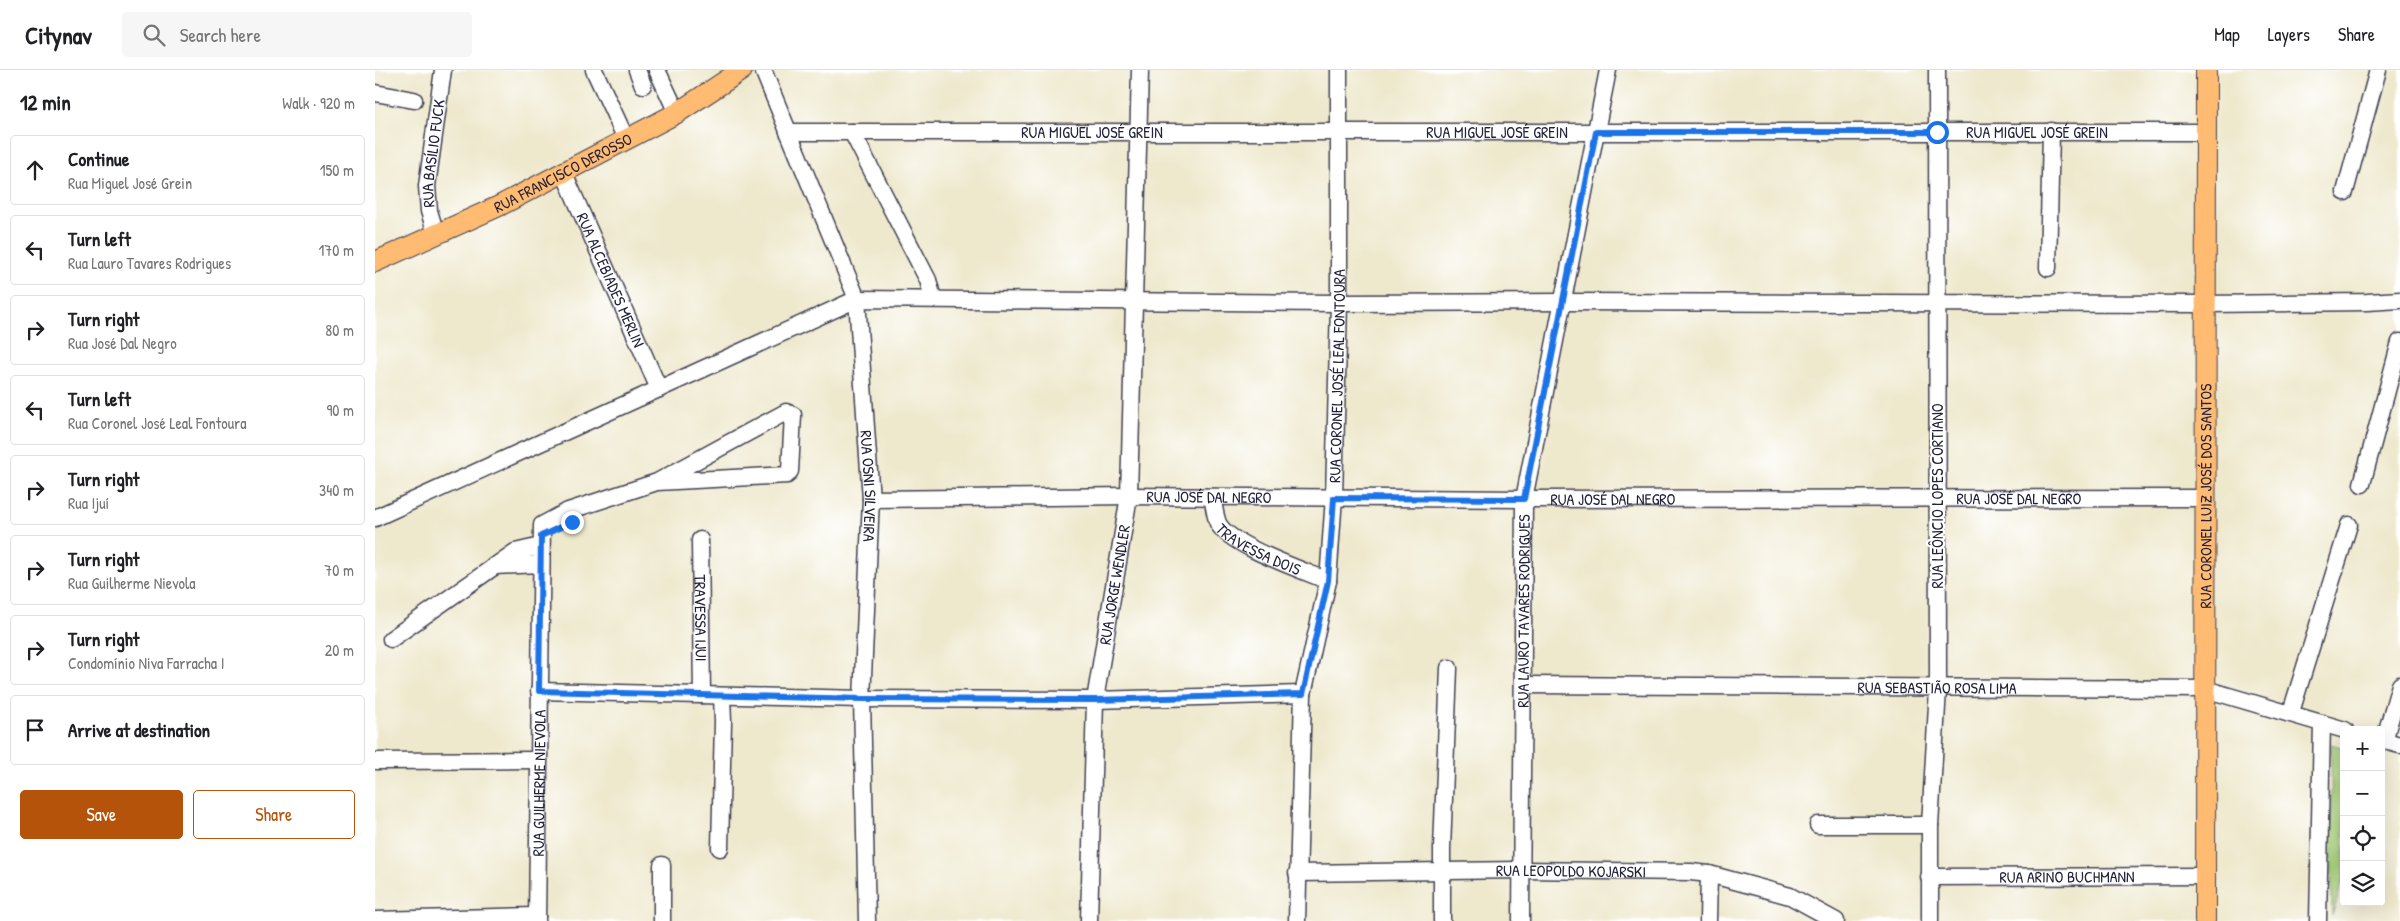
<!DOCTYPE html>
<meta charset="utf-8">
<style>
:root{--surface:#fff;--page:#f6f6f6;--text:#202124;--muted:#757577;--line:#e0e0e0;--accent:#b45309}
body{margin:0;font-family:"Patrick Hand",sans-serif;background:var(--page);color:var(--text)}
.controls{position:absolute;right:15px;bottom:15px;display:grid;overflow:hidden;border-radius:5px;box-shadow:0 5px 20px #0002}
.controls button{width:45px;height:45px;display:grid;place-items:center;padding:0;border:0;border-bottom:1px solid var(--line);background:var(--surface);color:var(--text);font:25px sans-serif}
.stop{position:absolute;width:15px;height:15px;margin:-11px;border:4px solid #1a73e8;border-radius:50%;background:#fff}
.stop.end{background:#1a73e8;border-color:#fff;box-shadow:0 1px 5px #0008}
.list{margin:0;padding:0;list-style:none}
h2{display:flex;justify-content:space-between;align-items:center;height:65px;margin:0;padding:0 20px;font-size:21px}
h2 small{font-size:16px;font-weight:400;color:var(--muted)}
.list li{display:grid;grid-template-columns:32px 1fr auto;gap:15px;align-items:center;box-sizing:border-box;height:70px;margin:0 10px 10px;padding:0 10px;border:1px solid var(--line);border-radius:5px}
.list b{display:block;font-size:19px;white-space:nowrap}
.list p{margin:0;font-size:16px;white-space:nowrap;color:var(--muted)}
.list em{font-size:16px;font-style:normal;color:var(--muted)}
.actions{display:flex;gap:10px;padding:15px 20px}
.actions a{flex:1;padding:11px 0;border:1px solid var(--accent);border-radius:5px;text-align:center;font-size:18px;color:var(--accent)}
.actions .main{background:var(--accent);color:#fff}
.icon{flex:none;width:28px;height:28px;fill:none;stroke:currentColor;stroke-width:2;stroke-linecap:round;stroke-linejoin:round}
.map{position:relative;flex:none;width:2025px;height:851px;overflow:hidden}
header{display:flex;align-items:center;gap:30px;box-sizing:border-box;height:70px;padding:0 25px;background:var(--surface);border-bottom:1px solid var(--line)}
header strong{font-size:24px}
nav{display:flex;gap:28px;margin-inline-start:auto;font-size:18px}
.search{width:350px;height:45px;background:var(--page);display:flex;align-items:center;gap:12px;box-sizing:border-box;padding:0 18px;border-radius:5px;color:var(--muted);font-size:19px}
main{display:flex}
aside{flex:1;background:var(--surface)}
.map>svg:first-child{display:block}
</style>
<header>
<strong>Citynav</strong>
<div class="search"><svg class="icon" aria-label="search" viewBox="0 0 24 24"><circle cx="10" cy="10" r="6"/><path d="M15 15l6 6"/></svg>Search here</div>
<nav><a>Map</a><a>Layers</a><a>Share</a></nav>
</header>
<main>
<aside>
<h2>12 min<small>Walk · 920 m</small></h2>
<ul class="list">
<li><svg class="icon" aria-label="ahead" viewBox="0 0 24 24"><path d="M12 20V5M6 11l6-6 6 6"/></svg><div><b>Continue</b><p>Rua Miguel José Grein</p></div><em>150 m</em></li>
<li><svg class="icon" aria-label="left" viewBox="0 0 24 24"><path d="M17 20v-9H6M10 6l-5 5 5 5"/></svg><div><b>Turn left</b><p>Rua Lauro Tavares Rodrigues</p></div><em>170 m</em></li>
<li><svg class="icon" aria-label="right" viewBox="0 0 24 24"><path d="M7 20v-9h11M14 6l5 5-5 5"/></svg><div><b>Turn right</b><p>Rua José Dal Negro</p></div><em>80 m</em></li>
<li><svg class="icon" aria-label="left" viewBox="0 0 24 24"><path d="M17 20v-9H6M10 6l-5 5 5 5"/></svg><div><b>Turn left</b><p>Rua Coronel José Leal Fontoura</p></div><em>90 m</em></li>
<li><svg class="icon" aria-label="right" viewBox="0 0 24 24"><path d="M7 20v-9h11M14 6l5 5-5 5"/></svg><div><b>Turn right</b><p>Rua Ijuí</p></div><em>340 m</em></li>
<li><svg class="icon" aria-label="right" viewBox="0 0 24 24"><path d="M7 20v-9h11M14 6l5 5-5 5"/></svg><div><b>Turn right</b><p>Rua Guilherme Nievola</p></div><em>70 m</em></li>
<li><svg class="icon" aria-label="right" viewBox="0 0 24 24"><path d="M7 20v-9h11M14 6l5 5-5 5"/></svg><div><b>Turn right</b><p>Condomínio Niva Farracha I</p></div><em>20 m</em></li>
<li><svg class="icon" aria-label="arrive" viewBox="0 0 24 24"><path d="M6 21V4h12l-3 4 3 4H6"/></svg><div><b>Arrive at destination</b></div></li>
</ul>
<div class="actions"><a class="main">Save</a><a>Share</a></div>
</aside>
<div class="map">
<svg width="2025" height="851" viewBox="0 0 2025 851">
<rect width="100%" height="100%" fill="#fff"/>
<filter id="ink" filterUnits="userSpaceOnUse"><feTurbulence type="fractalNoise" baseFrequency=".02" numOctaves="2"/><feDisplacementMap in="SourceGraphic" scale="10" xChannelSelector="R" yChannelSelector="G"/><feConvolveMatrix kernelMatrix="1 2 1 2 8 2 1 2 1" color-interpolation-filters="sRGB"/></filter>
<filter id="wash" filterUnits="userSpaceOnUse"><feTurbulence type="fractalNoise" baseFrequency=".0096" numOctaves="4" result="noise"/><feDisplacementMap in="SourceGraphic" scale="20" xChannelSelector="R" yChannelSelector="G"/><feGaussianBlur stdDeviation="1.12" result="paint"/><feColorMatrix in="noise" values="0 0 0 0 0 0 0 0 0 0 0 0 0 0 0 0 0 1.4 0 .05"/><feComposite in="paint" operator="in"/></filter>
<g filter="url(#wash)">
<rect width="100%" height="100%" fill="#eee8cc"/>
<polygon fill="#a6cd78" stroke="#64785a" points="1956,674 1969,678 1969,808 1957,846"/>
</g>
<g filter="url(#ink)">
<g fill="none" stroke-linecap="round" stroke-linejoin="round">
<defs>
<g id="minor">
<polyline points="219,0 251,69"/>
<polyline points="262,0 268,15"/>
<polyline points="282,0 302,43"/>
<path id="s1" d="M 388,0 L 482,229 L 496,429 L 487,629 L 492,851"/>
<polyline points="0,23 39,30"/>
<path id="s2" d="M 413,62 L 1831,62"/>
<polyline points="477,62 553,210 558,229"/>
<path id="s3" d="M 188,101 L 284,319"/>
<polyline points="1970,122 2003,0"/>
<path id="s4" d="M 61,164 L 54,141 L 52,116 L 68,0"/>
<polyline points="1673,198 1676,61"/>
<polyline points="1987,414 2025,272"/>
<path id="s5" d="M 837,427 C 839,435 840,446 843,453 C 853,475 930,501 953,511"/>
<path id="s6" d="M 496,429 L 754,426 L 1149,429 L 1831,428"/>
<polyline points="0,448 482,229 964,233 1187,232 1831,234 1992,232 2025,230"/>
<path id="s7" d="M 325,470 L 327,625"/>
<polyline points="119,496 166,494"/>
<polyline points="16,569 140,482 166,476"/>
<path id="s8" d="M 1148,615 L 1830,619 L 1970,660"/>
<polyline points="164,621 487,629 720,630 928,624"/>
<polyline points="1916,642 1974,455"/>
<polyline points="2006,670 2025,675"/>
<polyline points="2009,671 2025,615"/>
<polyline points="0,691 163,690"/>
<polyline points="1443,755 1555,755"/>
<polyline points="345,778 348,652 347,626"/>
<path id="s9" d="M 922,803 L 1146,800 L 1316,802 L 1334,804 L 1415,826 L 1461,851"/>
<path id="s10" d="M 1554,807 L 1830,806"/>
<polyline points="0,850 162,846"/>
<path id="s11" d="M 162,851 L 167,455 L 193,441 L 282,412 L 411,342 L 418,345 L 415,401 L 412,405 L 282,412"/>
<polyline points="287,851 287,795"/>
<path id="s12" d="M 714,851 L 720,630 L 754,426 L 765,0"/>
<path id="s13" d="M 922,851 L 928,624 L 953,511 L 959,427 L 964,233 L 964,0"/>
<polyline points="1067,851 1067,779 1074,598"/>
<path id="s14" d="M 1146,851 L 1149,429 L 1233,0"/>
<polyline points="1333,851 1334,804"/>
<polyline points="1555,851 1555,755 1563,619 1562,0"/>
<polyline points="1943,851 1947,653"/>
</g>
<g id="major">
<path id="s15" d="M 0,192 L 124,136 L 302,43 L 367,0"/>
<path id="s16" d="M 1830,851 L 1831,0"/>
</g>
</defs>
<use href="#minor" stroke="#414051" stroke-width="19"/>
<use href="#major" stroke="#414051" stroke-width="22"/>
<use href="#minor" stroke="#fff" stroke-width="16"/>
<use href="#major" stroke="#ffbb71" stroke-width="20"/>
</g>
</g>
<g fill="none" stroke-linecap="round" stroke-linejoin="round" filter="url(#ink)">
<polyline stroke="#1a73e8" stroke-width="6" points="197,452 166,466 164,621 487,629 720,630 928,624 953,511 959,428 1149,429 1221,62 1562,62"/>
</g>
<g text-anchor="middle" stroke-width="4.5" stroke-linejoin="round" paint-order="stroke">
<g font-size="16" fill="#22223b" stroke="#fff">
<text dy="6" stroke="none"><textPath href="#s2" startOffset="304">RUA MIGUEL JOSÉ GREIN</textPath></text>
<text dy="6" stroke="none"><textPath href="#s2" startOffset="709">RUA MIGUEL JOSÉ GREIN</textPath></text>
<text dy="6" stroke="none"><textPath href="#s2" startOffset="1249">RUA MIGUEL JOSÉ GREIN</textPath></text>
<text dy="6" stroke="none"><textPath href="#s4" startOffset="82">RUA BASÍLIO FUCK</textPath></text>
<text dy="6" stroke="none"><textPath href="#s15" startOffset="208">RUA FRANCISCO DEROSSO</textPath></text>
<text dy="6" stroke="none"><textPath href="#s3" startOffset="119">RUA ALCEBIADES MERLIN</textPath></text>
<text dy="6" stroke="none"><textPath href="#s13" startOffset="548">RUA CORONEL JOSÉ LEAL FONTOURA</textPath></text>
<text dy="6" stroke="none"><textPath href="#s1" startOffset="435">RUA OSNI SILVEIRA</textPath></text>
<text transform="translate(1562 426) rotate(-90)" y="6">RUA LEÔNCIO LOPES CORTIANO</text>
<text dy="6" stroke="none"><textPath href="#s16" startOffset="425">RUA CORONEL LUIZ JOSÉ DOS SANTOS</textPath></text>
<text dy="6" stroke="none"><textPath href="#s6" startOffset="338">RUA JOSÉ DAL NEGRO</textPath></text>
<text dy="6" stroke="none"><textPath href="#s6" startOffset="1148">RUA JOSÉ DAL NEGRO</textPath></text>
<text dy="6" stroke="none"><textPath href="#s6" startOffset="742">RUA JOSÉ DAL NEGRO</textPath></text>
<text dy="6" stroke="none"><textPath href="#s5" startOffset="76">TRAVESSA DOIS</textPath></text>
<text dy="6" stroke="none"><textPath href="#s12" startOffset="338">RUA JORGE WENDLER</textPath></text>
<text dy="6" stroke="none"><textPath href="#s14" startOffset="310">RUA LAURO TAVARES RODRIGUES</textPath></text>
<text dy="6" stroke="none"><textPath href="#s7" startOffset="78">TRAVESSA IJUI</textPath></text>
<text dy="6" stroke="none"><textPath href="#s8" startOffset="414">RUA SEBASTIÃO ROSA LIMA</textPath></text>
<text dy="6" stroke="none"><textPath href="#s11" startOffset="138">RUA GUILHERME NIEVOLA</textPath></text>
<text dy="6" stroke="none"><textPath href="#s9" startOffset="274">RUA LEOPOLDO KOJARSKI</textPath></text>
<text dy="6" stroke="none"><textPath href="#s10" startOffset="138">RUA ARINO BUCHMANN</textPath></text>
</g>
</g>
</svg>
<div class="controls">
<button>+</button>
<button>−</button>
<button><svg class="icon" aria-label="locate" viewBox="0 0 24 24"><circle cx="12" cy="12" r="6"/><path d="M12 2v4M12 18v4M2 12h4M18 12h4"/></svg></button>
<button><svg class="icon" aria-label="layers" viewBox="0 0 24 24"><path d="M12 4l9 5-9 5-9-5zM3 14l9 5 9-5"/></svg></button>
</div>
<div class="stop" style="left:1562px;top:62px"></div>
<div class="stop end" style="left:197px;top:452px"></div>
</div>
</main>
